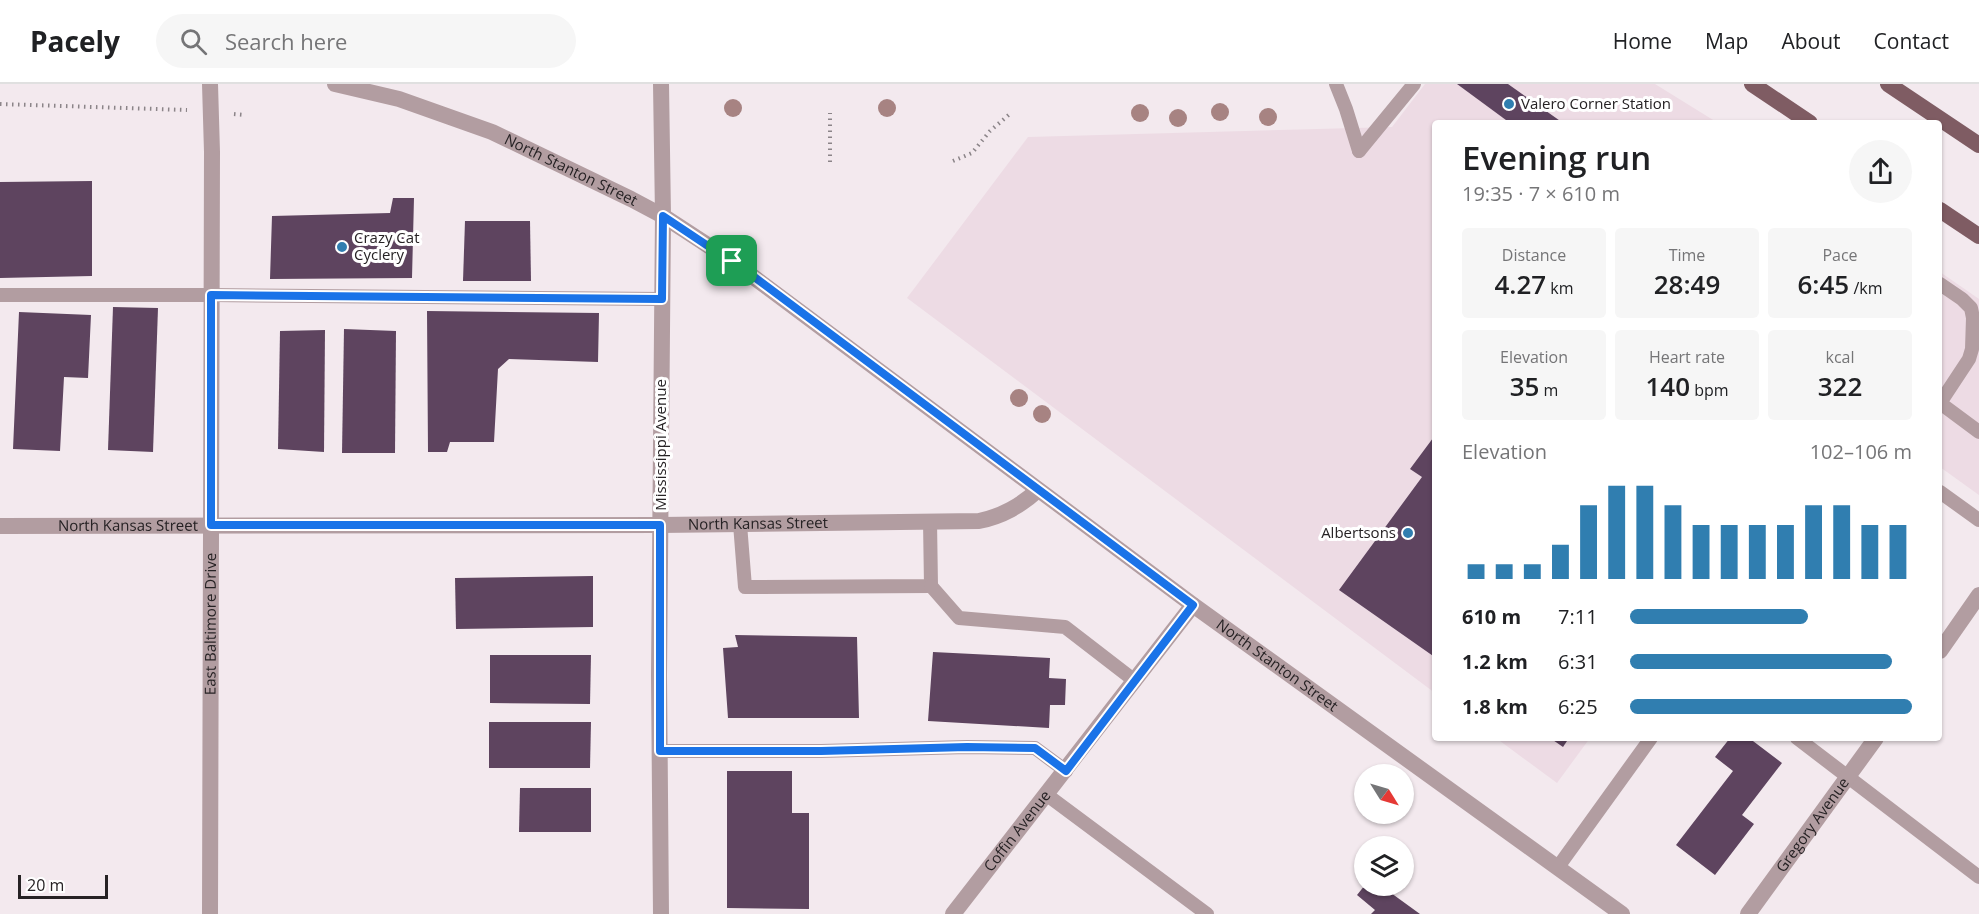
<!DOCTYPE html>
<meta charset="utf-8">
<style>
body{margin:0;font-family:"Open Sans",sans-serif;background:#f6f6f6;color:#202124;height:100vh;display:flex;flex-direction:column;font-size:22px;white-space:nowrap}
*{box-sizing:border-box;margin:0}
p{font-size:20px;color:#757577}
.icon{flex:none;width:33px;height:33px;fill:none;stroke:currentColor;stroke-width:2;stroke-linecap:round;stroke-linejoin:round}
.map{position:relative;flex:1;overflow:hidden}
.details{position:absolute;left:1432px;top:36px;width:510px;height:621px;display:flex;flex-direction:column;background:#fff;border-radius:6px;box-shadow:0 2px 4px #0004}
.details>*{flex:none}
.needle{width:39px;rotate:127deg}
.controls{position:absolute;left:1354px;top:680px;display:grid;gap:12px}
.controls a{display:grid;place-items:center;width:60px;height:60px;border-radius:50%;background:#fff;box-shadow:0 2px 4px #0004;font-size:30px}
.scale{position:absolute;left:18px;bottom:15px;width:90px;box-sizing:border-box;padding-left:6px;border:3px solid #262224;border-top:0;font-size:16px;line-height:21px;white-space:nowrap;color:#262224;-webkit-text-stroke:4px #fff;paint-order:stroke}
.pin{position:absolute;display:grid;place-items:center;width:51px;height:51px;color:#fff;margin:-26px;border-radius:12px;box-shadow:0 3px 9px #0006}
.round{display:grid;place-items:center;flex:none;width:63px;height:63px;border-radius:32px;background:#f6f6f6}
.headline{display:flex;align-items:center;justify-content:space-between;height:102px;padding:0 30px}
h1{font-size:33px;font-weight:600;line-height:45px}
.metrics{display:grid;grid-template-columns:repeat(3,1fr);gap:9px;height:102px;padding:6px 30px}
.metrics div{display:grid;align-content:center;border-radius:6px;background:#f6f6f6;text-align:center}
.metrics b{font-size:26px;font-weight:600}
.metrics small{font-size:16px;font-weight:400}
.metrics p{font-size:16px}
.chart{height:168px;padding:12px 30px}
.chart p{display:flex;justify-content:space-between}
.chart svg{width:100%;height:108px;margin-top:6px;stroke:#307eb0;stroke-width:6}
ul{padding:0 30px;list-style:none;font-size:20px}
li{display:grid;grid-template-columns:96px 72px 1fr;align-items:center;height:45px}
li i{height:15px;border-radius:8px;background:#307eb0}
header{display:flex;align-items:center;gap:36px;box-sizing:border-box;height:84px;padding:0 30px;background:#fff;border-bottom:2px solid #e0e0e0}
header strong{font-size:28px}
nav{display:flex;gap:33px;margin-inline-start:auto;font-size:21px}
.search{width:420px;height:54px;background:#f6f6f6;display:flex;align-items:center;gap:15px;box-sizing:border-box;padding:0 21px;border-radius:33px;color:#757577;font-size:22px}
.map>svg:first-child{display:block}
</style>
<header>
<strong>Pacely</strong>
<div class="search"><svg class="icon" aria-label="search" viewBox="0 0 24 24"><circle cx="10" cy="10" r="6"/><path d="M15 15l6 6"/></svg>Search here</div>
<nav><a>Home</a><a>Map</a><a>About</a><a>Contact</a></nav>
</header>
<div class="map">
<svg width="1979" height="830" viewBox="0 0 1979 830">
<rect width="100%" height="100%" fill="#f3e9ee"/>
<g fill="#eddbe4">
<polygon points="1425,0 1655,0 1718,39 1436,39 1435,609 907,214 1028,53 1392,43"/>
<polygon points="1940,188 1979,215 1979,411 1940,383"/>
<polygon points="1496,654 1590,654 1557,699"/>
</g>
<g fill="#5e445f">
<polygon points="1457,0 1508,0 1563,39 1510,39"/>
<polygon points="92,97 92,192 0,194 0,98"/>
<polygon points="393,114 414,114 412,194 270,195 272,132 390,129"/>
<polygon points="465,137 530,137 531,197 463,197"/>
<polygon points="113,223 158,224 153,368 108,366"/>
<polygon points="427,227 599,229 598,278 509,275 498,285 494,358 450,358 447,368 428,368"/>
<polygon points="19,228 91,231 88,294 64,293 60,367 13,365"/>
<polygon points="344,245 396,247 395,369 342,369"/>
<polygon points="325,246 324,368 278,365 280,247"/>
<polygon points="1436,350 1436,574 1339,506 1422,393 1410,385"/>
<polygon points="593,492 593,543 456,545 455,494"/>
<polygon points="735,551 857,553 859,634 728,634 723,564 738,563"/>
<polygon points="933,568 1050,574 1049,594 1066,595 1065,621 1050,621 1049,644 928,637"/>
<polygon points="490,571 591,571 590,620 490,619"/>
<polygon points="489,638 591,638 590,684 489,684"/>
<polygon points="1550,654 1569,654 1563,663"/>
<polygon points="1730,654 1749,654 1782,679 1742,731 1754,740 1715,791 1676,761 1733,687 1715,673"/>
<polygon points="727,687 792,687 792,729 809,729 809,825 727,824"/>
<polygon points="520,704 591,704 591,748 519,748"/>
<polygon points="1365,801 1380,801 1420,830 1371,830 1375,826 1357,811"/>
</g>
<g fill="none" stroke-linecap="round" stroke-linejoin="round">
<g stroke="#8b8488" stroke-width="4" stroke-dasharray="1.5 4.5" stroke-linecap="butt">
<polyline points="0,20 187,26"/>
<polyline points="234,30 245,31"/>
<polyline points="953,77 972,69 990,47 1011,29"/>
<polyline points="830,78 830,29"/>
</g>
<g stroke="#b29da1" stroke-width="14">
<polyline points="1336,0 1346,25 1359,67"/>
<polyline points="1359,67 1414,0"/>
<polyline points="1940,200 1962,215 1971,224 1973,234 1972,265 1969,275 1940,319"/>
<polyline points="0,211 211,211 662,215"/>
<polyline points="1940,319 1979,348"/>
<polyline points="1940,408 1979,436"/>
<polyline points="740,440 745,503 931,502 930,437"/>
<polyline points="931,502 959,534 1065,543 1135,597"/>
<polyline points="1797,654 1979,793"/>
<polyline points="660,667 821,667 967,663 1035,664 1066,687"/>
<polyline points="1047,711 1207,830"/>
<polyline points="1558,783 1651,654"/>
</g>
<g stroke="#b29da1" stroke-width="16">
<polyline points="661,0 663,132 659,592 661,830"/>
<path id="s1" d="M0 442 660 441 979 437C1003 432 1020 422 1038 406"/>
<polyline points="1940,567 1979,511"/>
<path id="s2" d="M210 830 212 68 210 0"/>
<path id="s3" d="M953 830 1193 521"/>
<path id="s4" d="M1748 830 1876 654"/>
</g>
<path stroke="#b29da1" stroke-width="16" id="s5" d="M335 0 399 15 492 48 631 115 663 132 732 177 1193 521 1622 830"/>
<g stroke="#7f5c63" stroke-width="16">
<polyline points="1752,0 1810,39"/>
<polyline points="1888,0 1979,61"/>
<polyline points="1940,126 1979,152"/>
</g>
</g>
<g fill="#a78382">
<circle cx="733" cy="24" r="9"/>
<circle cx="887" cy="24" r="9"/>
<circle cx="1220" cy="28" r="9"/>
<circle cx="1140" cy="29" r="9"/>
<circle cx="1268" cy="33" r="9"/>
<circle cx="1178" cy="34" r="9"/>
<circle cx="1019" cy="314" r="9"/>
<circle cx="1042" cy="330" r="9"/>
</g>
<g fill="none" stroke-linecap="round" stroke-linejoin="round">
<g stroke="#fff" stroke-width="12">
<polygon id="route" points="663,132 753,192 1193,521 1066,687 1035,664 967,663 821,667 660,667 660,441 211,441 211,211 662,215"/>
</g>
<use href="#route" stroke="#1a73e8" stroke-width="8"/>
</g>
<g fill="#307eb0" stroke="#fff" stroke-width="2">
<circle cx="1509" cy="20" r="6"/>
<circle cx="342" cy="163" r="6"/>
<circle cx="1408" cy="449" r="6"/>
</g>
<g text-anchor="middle" stroke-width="6" stroke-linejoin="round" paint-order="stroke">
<g font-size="15" fill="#262224" stroke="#fff" text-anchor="start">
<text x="1521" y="25">Valero Corner Station</text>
<text x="354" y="159">Crazy Cat<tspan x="354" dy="17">Cyclery</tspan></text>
<text x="1396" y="454" text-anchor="end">Albertsons</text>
</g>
<g font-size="15" fill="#262224" stroke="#fff">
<text dy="5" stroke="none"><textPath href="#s5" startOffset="252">North Stanton Street</textPath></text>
<text transform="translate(661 361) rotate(-90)" y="5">Mississippi Avenue</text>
<text dy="5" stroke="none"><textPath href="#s1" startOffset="758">North Kansas Street</textPath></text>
<text dy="5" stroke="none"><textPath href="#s1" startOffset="128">North Kansas Street</textPath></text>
<text dy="5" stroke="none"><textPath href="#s2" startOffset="290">East Baltimore Drive</textPath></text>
<text dy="5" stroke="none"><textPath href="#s5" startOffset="1116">North Stanton Street</textPath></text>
<text dy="5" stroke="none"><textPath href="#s4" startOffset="110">Gregory Avenue</textPath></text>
<text dy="5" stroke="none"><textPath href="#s3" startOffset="105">Coffin Avenue</textPath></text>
</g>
</g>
</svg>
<div class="controls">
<a><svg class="needle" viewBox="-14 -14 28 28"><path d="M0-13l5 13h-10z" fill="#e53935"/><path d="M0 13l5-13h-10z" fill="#757577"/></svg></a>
<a><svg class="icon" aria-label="layers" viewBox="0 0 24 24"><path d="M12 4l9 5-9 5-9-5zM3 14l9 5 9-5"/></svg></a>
</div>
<div class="scale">20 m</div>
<div class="pin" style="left:732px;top:177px;background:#1e9e55"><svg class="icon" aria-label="arrive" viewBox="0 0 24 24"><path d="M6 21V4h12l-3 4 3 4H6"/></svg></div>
<section class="details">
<div class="headline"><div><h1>Evening run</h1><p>19:35 · 7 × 610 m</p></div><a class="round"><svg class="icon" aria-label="share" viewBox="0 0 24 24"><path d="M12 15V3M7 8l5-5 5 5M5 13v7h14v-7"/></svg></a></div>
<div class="metrics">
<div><p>Distance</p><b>4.27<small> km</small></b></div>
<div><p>Time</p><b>28:49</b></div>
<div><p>Pace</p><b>6:45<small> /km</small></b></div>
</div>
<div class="metrics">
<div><p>Elevation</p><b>35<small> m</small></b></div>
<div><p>Heart rate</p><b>140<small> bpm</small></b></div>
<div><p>kcal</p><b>322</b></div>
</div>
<div class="chart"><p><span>Elevation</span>102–106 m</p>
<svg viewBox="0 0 160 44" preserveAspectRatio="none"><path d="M5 44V38M15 44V38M25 44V38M35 44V30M45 44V14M55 44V6M65 44V6M75 44V14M85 44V22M95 44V22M105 44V22M115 44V22M125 44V14M135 44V14M145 44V22M155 44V22"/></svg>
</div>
<ul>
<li><b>610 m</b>7:11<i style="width:63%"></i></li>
<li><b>1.2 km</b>6:31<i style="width:93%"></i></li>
<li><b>1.8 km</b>6:25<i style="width:100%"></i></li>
</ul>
</section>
</div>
